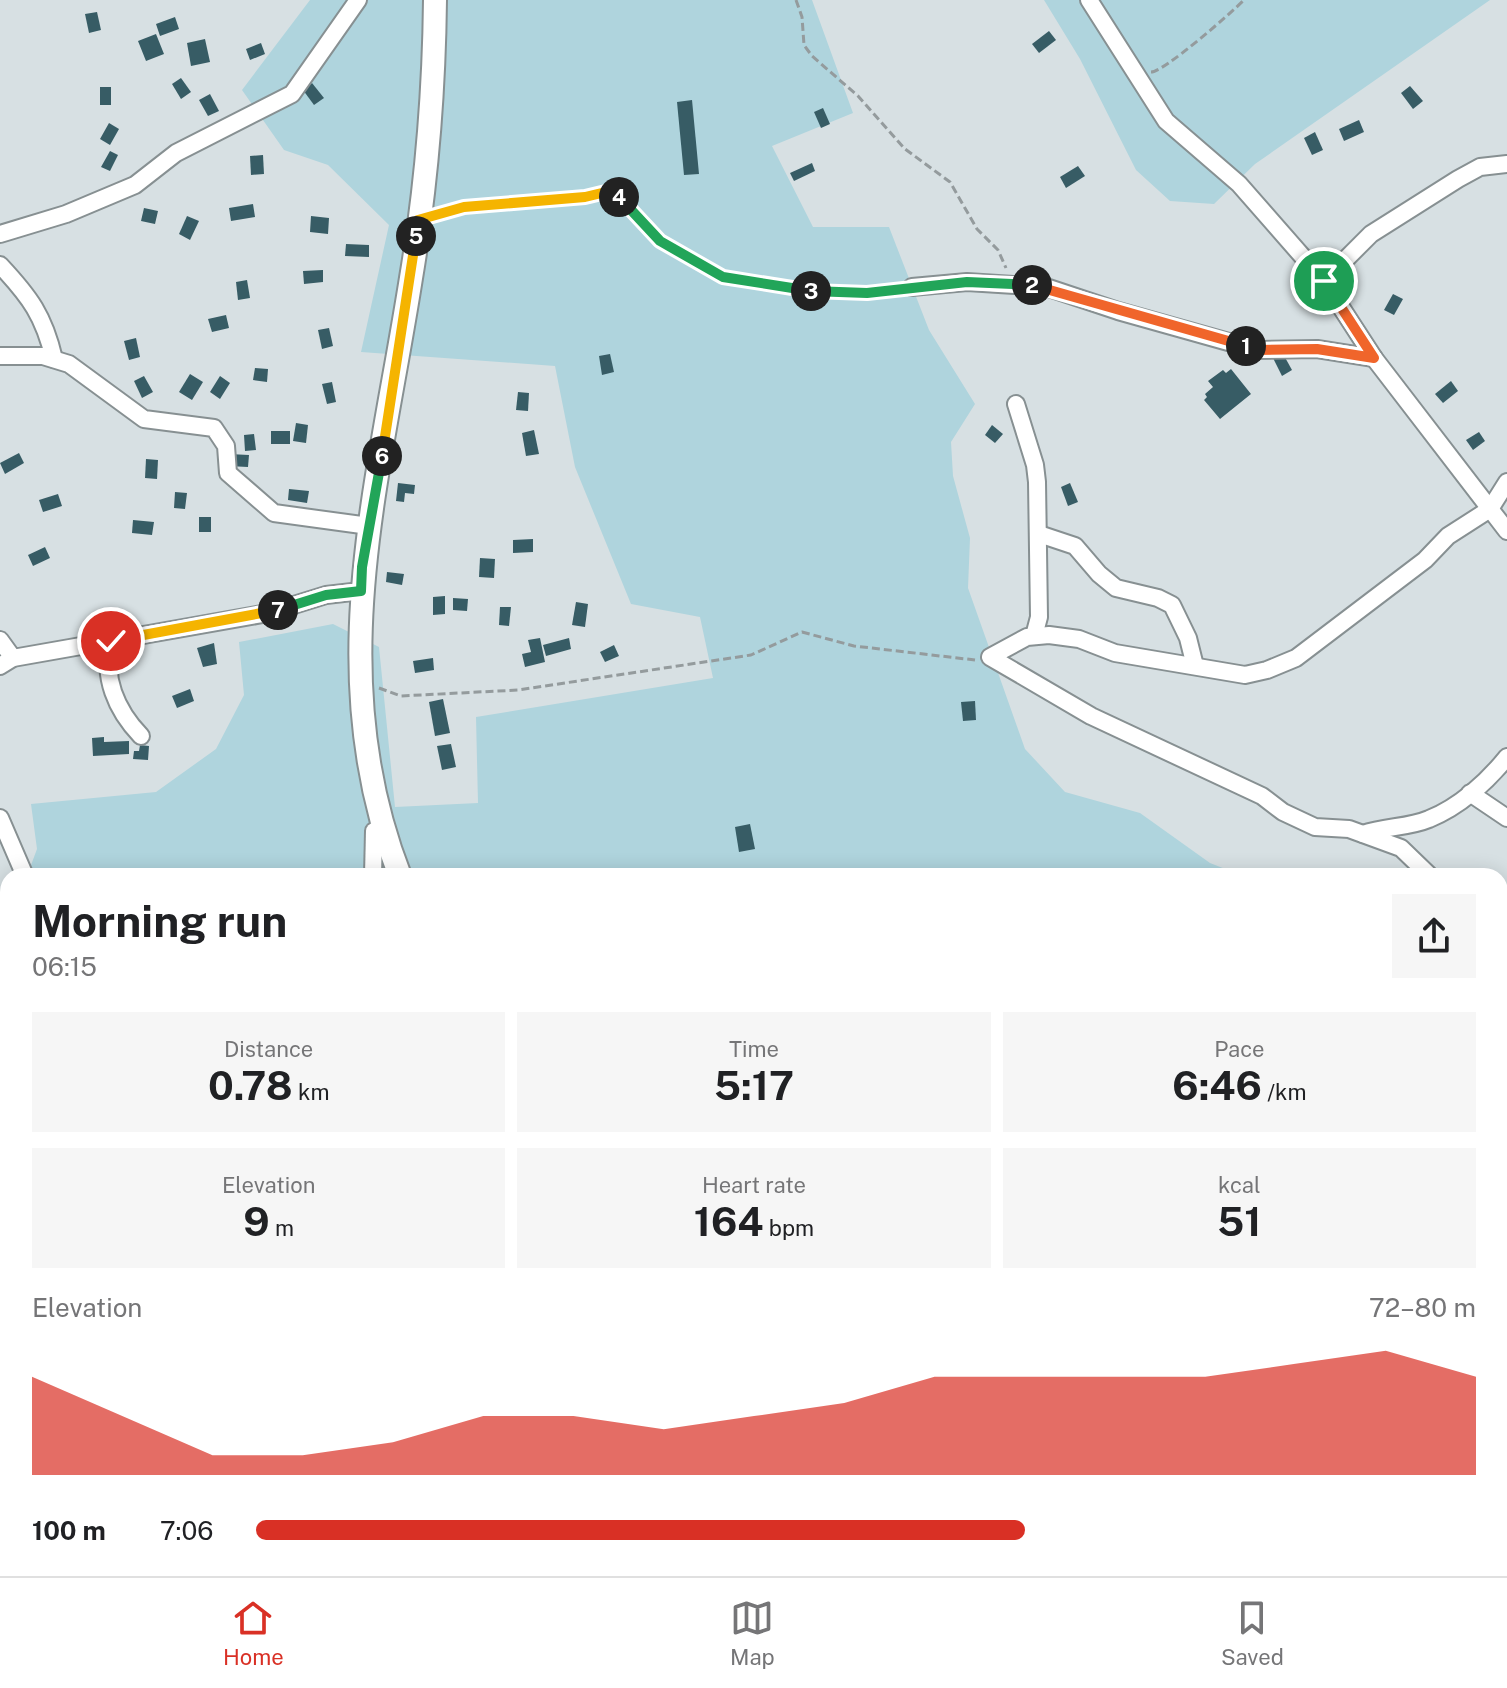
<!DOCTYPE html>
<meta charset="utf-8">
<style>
body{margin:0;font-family:"Public Sans",sans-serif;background:#f6f6f6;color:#202124;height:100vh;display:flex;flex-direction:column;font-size:30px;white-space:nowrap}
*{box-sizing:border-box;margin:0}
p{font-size:26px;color:#757577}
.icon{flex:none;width:44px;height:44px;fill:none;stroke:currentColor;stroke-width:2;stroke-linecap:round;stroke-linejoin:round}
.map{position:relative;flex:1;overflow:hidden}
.panel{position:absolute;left:0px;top:868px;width:1508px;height:708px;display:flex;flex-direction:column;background:#fff;border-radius:24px 24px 0 0;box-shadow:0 4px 20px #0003}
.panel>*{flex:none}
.pin{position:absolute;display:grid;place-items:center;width:68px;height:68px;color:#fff;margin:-34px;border:4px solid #fff;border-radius:50%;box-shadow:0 2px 8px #0007}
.km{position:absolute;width:40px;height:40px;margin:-20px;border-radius:50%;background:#222;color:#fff;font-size:22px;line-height:40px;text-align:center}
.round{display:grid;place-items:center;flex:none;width:84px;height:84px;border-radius:0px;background:#f6f6f6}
.headline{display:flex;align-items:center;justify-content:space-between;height:136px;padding:0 32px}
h1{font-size:44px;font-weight:700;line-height:60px}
.figures{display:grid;grid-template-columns:repeat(3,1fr);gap:12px;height:136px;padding:8px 32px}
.figures div{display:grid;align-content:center;border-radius:0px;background:#f6f6f6;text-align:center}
.figures b{font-size:40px;font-weight:700}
.figures small{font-size:22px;font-weight:400}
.figures p{font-size:22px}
.chart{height:224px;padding:16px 32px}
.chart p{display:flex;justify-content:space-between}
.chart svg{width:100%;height:144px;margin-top:8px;fill:#d93025;opacity:.7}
ul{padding:0 32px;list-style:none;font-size:26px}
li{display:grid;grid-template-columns:128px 96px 1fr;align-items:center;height:60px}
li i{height:20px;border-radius:10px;background:#d93025}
.dock{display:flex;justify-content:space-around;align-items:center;height:112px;border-top:2px solid #e0e0e0;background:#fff;font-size:22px;color:#757577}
.dock a{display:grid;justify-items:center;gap:4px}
.dock .on{color:#d93025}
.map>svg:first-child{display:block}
</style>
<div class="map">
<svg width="1507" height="1576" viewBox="0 0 1507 1576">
<rect width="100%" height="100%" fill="#d7e0e3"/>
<g fill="#afd4dd">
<polygon points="310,0 812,0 853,113 772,146 813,227 889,227 929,330 975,404 951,442 953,476 970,538 968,588 1025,749 1065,792 1140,813 1210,863 1243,876 27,876 37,849 31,804 156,792 216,749 244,695 239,642 333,624 379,647 395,807 478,803 476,717 713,678 700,617 631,604 575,467 555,366 361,352 389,225 328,165 284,150 242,90"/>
<polygon points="1044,0 1490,0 1255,164 1214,204 1170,201 1136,170 1080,59"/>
<polygon points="8,902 8,1060 0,1053 0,908"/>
<polygon points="1500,1089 1507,1099 1507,1322 1502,1325 1500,1341"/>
<polygon points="178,1568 1240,1568 1237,1576 179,1576"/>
</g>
<polygon fill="#69909a" points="0,1261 8,1321 8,1568 27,1568 28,1576 0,1576"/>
<g fill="#375c65">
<polygon points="97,12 101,30 89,33 85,14"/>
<polygon points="175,17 179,29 160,36 156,24"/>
<polygon points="1049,31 1056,40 1039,53 1032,44"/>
<polygon points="156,34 164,54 146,61 138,41"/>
<polygon points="205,39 210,62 191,66 187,43"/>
<polygon points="261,43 265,54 250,60 246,49"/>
<polygon points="181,78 191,92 181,99 172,84"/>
<polygon points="312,83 324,98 314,105 303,90"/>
<polygon points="1410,86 1423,101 1413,109 1401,93"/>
<rect x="100" y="87" width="11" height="18"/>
<polygon points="210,94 219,111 208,116 199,100"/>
<polygon points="692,100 699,174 684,175 677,102"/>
<polygon points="823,108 830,124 821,128 814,112"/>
<polygon points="1359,120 1364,132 1344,141 1339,129"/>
<polygon points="109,123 119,129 110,145 100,139"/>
<polygon points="1315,132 1323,150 1312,155 1304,138"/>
<polygon points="110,151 118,155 110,171 101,167"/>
<polygon points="263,155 264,174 251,175 250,156"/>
<polygon points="812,163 815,171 794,181 790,173"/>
<polygon points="1078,166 1085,176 1066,188 1060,177"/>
<polygon points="253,204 255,217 231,221 229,208"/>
<polygon points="144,208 158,211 155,224 141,221"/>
<polygon points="187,216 199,221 190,240 179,234"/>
<polygon points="311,216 329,218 328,234 310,232"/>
<polygon points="346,244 369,245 369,257 345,256"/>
<polygon points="323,270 323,282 304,284 303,271"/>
<polygon points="247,280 250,298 238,300 236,282"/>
<polygon points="1393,294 1403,299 1394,315 1384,310"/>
<polygon points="226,315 229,328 212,332 208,319"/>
<polygon points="329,328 333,346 322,349 318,330"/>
<polygon points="136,338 140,357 129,360 124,341"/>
<polygon points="1282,352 1292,370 1282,376 1273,358"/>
<polygon points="610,354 614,372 602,375 599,356"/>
<polygon points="255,368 268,369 267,382 253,380"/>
<polygon points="1231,369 1251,394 1220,419 1204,400 1207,397 1205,394 1213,387 1208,381 1223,370 1226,373"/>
<polygon points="190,374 203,382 192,400 179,392"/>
<polygon points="144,376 153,392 142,398 134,381"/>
<polygon points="220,376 230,383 220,399 210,392"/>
<polygon points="1451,381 1458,391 1443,403 1435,394"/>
<polygon points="332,382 336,402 327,404 322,384"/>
<polygon points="518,392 529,393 528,411 516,410"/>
<polygon points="296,423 308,425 306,443 293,441"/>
<polygon points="992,425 1003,434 995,443 985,435"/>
<polygon points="534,430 539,454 526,456 522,433"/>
<rect x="271" y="431" width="19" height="13"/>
<polygon points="1479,432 1485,441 1473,450 1466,440"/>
<polygon points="254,434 256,450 245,451 244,435"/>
<polygon points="19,453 24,463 5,474 0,463"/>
<polygon points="229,454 249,455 248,467 228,466"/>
<polygon points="146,459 158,460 157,479 145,478"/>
<polygon points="398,483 415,485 414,494 405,493 404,502 396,501"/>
<polygon points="1070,483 1078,502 1068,506 1061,487"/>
<polygon points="289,489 309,491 307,503 288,500"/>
<polygon points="175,492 187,493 185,509 174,508"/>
<polygon points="58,494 62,506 43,512 39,500"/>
<rect x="199" y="517" width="12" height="15"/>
<polygon points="133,520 154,522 152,535 132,533"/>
<polygon points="533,539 533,552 513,553 513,540"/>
<polygon points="45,547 50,558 33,566 28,555"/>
<polygon points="480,558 495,559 494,578 479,577"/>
<polygon points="387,572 404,574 402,585 386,582"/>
<polygon points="445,596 445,614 433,615 433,597"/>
<polygon points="453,598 468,599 467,611 453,610"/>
<polygon points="576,602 588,604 585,627 572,625"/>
<polygon points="500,607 511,607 509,626 499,625"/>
<polygon points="540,638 545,662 525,667 522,654 531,652 528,640"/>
<polygon points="569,638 571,649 546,656 543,645"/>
<polygon points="214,643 217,664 203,667 197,648"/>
<polygon points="614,645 619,656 605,662 600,652"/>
<polygon points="433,658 434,670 415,673 413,661"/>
<polygon points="190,689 194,701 177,708 172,696"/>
<polygon points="443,699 450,733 435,736 429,702"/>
<polygon points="975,701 976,720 963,721 961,702"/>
<polygon points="104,737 104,742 129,741 129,754 93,756 92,738"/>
<polygon points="451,744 456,767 442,770 437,746"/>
<polygon points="140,745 149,746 148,760 133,759 134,751 139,751"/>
<polygon points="750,824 755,849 739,852 735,827"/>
</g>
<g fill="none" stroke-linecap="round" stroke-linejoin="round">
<g stroke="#879092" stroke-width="20">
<g id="minor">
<polyline points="1089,0 1166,121 1239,184 1324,281 1374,358 1507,531"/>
<polyline points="0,234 66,214 135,185 176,153 292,94 358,0"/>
<path d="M0 265C30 297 44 316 54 359"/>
<polyline points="1324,281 1371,234 1458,179 1480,167 1507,164"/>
<polyline points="912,287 967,282 1046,287 1118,311 1257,350 1317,349 1374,358"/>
<polyline points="0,356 43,356 69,364 144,419 214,428 226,446 228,473 274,513 369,526"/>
<polyline points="1016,404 1035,465 1037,482 1039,617 1034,636"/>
<polyline points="1039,534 1075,546 1099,574 1116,588 1158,598 1172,605 1188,638 1195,666"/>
<polyline points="0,640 13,658"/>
<path d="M111 641C102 677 116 710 141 736"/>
<polyline points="0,666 13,658 268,613 326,595 361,591"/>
<polyline points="1470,793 1507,818"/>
<polyline points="0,818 25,876"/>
<path d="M1363 834C1385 826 1408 828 1429 819 1459 807 1487 782 1507 757"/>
<polyline points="373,876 374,831"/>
<polyline points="1430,876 1401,848 1349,829 1315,827 1283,812 1262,796 1091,716 990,657 1027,637 1049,635 1079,639 1115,653 1245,675 1267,670 1296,658 1425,560 1448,536 1490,509 1507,482"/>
<polyline points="1500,969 1507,978"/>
<polyline points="335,1568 337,1576"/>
</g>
</g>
<g stroke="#879092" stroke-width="26">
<g id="major">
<path d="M400 876C321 675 379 482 411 278 426 188 434 92 435 0"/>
<polyline points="725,1568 729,1576"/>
</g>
</g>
<g stroke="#949b9d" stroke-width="3" stroke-dasharray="8 4" stroke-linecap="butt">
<polyline points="796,0 802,17 804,45 812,56 858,96 905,149 950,182 977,229 998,250 1006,268"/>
<path d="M1151 72C1164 72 1231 13 1244 0"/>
<path d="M437 214C493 198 553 204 610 191L621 198 660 241 723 277 833 294 898 288"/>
<polyline points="379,688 401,696 518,690 751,655 802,632 854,646 975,660"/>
<polyline points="0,1064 8,1064"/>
<polyline points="628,1576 639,1568"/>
</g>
<use href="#minor" stroke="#fff" stroke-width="16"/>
<use href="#major" stroke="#fff" stroke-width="22"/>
</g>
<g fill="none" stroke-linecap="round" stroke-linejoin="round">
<g stroke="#fff" stroke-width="16">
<polyline id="split-1" points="1246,346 1257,350 1317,349 1374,358 1324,281"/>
</g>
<g stroke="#fff" stroke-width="16">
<polyline id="split-2" points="1032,285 1246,346"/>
</g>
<g stroke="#fff" stroke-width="16">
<polyline id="split-3" points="811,291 867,293 967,282 1032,285"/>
</g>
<g stroke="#fff" stroke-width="16">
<polyline id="split-4" points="619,197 660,241 723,277 811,291"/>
</g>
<g stroke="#fff" stroke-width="16">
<polyline id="split-5" points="416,236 418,220 464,207 585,197 610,191 619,197"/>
</g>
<g stroke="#fff" stroke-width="16">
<polyline id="split-6" points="382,456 416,236"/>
</g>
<g stroke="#fff" stroke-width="16">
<polyline id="split-7" points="278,610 326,595 361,591 362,567 382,456"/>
</g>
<g stroke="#fff" stroke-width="16">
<polyline id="split-8" points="111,641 278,610"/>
</g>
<use href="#split-1" stroke="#f0652b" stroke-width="10"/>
<use href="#split-2" stroke="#f0652b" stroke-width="10"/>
<use href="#split-3" stroke="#22a559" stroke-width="10"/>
<use href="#split-4" stroke="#22a559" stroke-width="10"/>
<use href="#split-5" stroke="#f5b400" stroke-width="10"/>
<use href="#split-6" stroke="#f5b400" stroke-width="10"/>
<use href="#split-7" stroke="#22a559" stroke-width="10"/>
<use href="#split-8" stroke="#f5b400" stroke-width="10"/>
</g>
</svg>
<div class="pin" style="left:1324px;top:281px;background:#1e9e55"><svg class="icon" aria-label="arrive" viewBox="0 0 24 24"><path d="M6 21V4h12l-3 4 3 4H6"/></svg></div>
<div class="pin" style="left:111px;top:641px;background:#d93025"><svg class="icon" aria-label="check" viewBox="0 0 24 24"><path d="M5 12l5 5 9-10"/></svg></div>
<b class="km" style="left:1246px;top:346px">1</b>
<b class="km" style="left:1032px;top:285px">2</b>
<b class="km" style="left:811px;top:291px">3</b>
<b class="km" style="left:619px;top:197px">4</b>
<b class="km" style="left:416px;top:236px">5</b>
<b class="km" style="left:382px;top:456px">6</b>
<b class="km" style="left:278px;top:610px">7</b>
<section class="panel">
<div class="headline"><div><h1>Morning run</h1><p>06:15</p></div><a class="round"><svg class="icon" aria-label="share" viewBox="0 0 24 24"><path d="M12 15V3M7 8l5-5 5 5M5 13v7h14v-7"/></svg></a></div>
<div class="figures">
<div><p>Distance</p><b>0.78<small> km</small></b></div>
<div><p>Time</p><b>5:17</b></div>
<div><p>Pace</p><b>6:46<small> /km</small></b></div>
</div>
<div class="figures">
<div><p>Elevation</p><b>9<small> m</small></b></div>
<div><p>Heart rate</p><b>164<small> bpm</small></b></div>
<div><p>kcal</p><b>51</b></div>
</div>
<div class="chart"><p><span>Elevation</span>72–80 m</p>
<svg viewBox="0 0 160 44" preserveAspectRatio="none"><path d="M0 44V14L10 26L20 38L30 38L40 34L50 26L60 26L70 30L80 26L90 22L100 14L110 14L120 14L130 14L140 10L150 6L160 14V44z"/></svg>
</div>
<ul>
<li><b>100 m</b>7:06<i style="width:63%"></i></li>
</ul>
</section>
</div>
<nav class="dock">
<a class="on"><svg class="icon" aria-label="home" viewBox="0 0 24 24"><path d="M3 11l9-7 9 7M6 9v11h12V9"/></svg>Home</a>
<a><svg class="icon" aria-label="map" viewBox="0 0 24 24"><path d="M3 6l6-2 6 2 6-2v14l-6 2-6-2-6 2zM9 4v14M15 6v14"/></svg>Map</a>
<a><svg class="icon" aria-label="saved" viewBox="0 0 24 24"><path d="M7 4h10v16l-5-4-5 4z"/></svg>Saved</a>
</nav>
